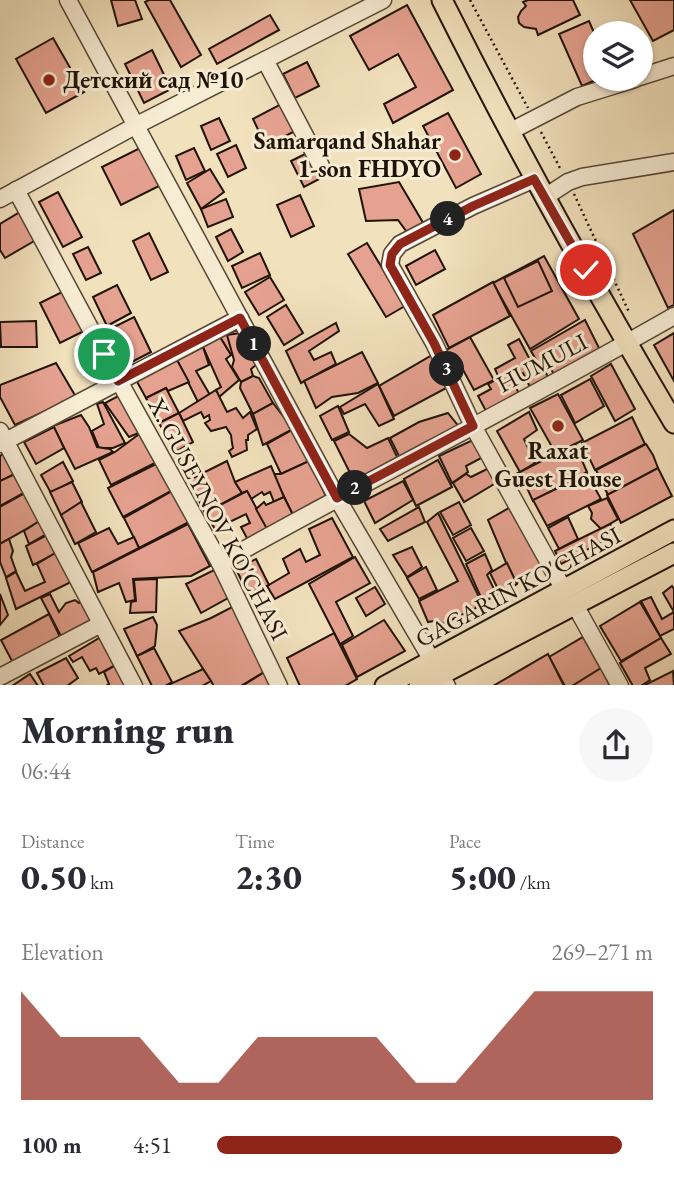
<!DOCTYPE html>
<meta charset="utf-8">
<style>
body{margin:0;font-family:"EB Garamond",serif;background:#f7f7f7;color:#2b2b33;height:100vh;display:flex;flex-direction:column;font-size:26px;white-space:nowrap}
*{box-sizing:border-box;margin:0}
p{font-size:23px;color:#7c7c81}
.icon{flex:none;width:38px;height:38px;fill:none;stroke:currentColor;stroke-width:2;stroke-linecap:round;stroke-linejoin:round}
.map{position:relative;height:685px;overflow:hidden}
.side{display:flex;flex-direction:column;background:#fff;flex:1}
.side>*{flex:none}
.tools{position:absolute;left:583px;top:21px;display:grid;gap:14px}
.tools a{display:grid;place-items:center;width:70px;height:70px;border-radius:50%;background:#fff;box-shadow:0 2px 5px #0004;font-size:35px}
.pin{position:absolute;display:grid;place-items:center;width:60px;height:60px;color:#fff;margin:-30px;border:4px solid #fff;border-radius:50%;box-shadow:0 2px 7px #0007}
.km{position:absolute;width:35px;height:35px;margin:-18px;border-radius:50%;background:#222;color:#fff;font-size:19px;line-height:35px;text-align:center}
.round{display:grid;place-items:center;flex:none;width:74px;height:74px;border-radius:37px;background:#f7f7f7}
.head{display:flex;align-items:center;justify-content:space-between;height:119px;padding:0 21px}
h1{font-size:38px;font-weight:800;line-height:52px}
.stats{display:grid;grid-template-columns:repeat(3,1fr);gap:10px;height:119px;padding:7px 21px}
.stats div{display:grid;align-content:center}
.stats b{font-size:35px;font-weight:800}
.stats small{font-size:19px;font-weight:400}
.stats p{font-size:19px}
.chart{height:196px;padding:14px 21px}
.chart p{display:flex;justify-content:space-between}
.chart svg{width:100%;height:126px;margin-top:7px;fill:#8f2418;opacity:.7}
ul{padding:0 21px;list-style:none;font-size:23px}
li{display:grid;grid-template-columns:112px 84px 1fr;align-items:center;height:52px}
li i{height:18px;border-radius:9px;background:#8f2418}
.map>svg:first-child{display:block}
</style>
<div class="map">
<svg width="674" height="686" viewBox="0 0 674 686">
<rect width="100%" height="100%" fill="#f2e1bd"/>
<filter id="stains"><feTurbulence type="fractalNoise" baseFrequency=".00286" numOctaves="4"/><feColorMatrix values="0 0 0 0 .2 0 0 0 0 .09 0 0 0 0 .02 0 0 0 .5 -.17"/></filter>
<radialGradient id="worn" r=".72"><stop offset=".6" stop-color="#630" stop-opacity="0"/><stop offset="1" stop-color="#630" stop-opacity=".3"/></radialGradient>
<g fill="#e6a291" stroke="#201307" stroke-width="2">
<polygon points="111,0 135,0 142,19 118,26"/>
<polygon points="149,0 170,0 201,55 181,67 145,2"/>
<polygon points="528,0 573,0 580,15 538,35 536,29 524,27 519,23 518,17 521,11 526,6 523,2"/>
<polygon points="630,0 674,0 674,30 653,41"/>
<polygon points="407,5 453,90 393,123 384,104 416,87 398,54 369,70 350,36"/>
<polygon points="270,15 279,30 217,64 209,49"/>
<polygon points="589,21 595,35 595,79 598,79 582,86 559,34"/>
<polygon points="53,38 84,92 46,113 16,59"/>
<polygon points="152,50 171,89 144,103 125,64"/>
<polygon points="307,62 319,86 295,98 283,74"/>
<polygon points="285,102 299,129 266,146 253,119"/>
<polygon points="448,113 481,174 456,188 423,126"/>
<polygon points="219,118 230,141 211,150 201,126"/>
<polygon points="236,145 246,168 228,177 217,154"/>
<polygon points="140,148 159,186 121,205 102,167"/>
<polygon points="194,148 205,171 186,180 176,156"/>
<polygon points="311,151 325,176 304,187 291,161"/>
<polygon points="210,169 224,192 201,209 187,183"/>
<polygon points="399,182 425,226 409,235 398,220 366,221 359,189"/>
<polygon points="58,192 82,237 63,247 39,202"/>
<polygon points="300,195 314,226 291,237 277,205"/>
<polygon points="226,199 233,217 208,227 201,209"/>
<polygon points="674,210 674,305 668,308 633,234"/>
<polygon points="20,212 36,240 5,258 0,250 0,224"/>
<polygon points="231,229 243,252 228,261 216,237"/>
<polygon points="149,233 168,272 151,280 133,241"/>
<polygon points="367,243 405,306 386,317 348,254"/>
<polygon points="88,247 101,273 86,280 73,254"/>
<polygon points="435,250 445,269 416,285 406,266"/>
<polygon points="260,253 270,275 242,288 232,266"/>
<polygon points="544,256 579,319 530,349 493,283"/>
<polygon points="538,261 552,291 518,307 504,278"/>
<polygon points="270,277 284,300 259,315 245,292"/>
<polygon points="493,282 510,316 449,348 433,315"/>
<polygon points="117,285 131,313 107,326 93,297"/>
<polygon points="64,291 84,331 60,343 40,303"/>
<polygon points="286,305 303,333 284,345 267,317"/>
<polygon points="134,317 151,352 128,364 110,329"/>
<polygon points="585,320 602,354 556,378 547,362 539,365 531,351"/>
<polygon points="36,321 37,347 1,347 0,322"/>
<polygon points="336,323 339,331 309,351 314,360 331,352 336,364 301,383 286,351"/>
<polygon points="237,330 245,348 231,355 220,337"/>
<polygon points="240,333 256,365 251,369 253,376 241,382 232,367 234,360 227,335"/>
<polygon points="674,333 674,381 654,345"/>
<polygon points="220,337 231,355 226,359 239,380 219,397 216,390 221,387 203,347"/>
<polygon points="470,337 494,380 474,390 455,355 449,357 446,350"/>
<polygon points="519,339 536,371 543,367 549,379 531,389 523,373 511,379 520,395 487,413 478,396 491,389 488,384 499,378 495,369 515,358 508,345"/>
<polygon points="203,347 209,365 196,371 210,395 198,402 177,360"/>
<polygon points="362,352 378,383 358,393 332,397 316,408 304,381"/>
<polygon points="434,354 450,386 394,416 379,386"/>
<polygon points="177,360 189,382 168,391 166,388 146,398 136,380"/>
<polygon points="56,363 76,397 15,425 0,397 0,385"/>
<polygon points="611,364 635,409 615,421 591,376"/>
<polygon points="253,376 259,378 273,403 253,414 240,388 241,382"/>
<polygon points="590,379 604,406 575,423 561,395"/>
<polygon points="378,384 394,419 379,426 365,404 344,414 340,407"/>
<polygon points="166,388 179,413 159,423 146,398"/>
<polygon points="216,390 227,412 236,408 243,418 250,412 257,429 248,435 248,440 246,440 247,450 232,457 229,451 233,448 232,443 231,435 226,427 211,431 205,423 210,420 209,415 204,418 201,412 183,421 179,413"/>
<polygon points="558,394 583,440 556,454 530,408"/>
<polygon points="120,395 141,432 129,437 105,403"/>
<polygon points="103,402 125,443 113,448 99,448 92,431 104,424 97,404"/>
<polygon points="273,403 293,429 263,445 253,414"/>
<polygon points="338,406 349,432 332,440 320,416"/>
<polygon points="529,412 537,430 524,439 535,463 520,472 497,431"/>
<polygon points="179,413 193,442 175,452 159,423"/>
<polygon points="448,413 460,428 401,460 390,438 419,422"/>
<polygon points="81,415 89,427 97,447 110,449 113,452 75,469 53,426"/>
<polygon points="632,417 645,444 595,470 582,443"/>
<polygon points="54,427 64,448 36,464 24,442"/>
<polygon points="292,430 309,461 281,474 267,444"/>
<polygon points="142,432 157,462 111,485 99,460 115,452"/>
<polygon points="349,434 367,448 388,438 399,461 355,483 334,441"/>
<polygon points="477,438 485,456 466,466 468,472 452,483 439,456"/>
<polygon points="575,444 587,472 533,501 523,479 519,481 516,474"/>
<polygon points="646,444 653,455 658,468 608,495 596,470"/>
<polygon points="189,451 197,466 187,472 178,458"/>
<polygon points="7,452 17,473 0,481 0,456"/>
<polygon points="438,460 452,487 416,506 404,479"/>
<polygon points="227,461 235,482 242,493 205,513 189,480"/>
<polygon points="309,461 327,498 293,515 273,474 281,474"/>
<polygon points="63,462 73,481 51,493 41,475"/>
<polygon points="160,462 173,490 123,517 108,488"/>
<polygon points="271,466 284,497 274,502 270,492 264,495 262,492 251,499 247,491 242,493 235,482"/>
<polygon points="493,466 501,480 464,502 453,483 466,474 471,477"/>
<polygon points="658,468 672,496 621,523 607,495"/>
<polygon points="17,473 27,491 0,506 0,481"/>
<polygon points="587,474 601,499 547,526 533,500"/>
<polygon points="403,481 413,500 375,523 364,501"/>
<polygon points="72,482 82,502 61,515 50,492"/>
<polygon points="174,490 189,522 139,548 124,518"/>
<polygon points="247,491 269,531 248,540 241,527 250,523 246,514 215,529 205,513"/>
<polygon points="27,492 42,520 0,544 0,507"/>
<polygon points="284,497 293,515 267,529 256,509 264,502 266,505"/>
<polygon points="607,498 618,519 601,529 591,519 592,513 588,506"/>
<polygon points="81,502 96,532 75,544 61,515"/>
<polygon points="459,502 471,525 453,535 440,512"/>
<polygon points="514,505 544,566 517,583 507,565 488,520"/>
<polygon points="419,507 425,522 388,541 380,529"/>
<polygon points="438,513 479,597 476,608 443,624 439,620 428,622 419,601 458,581 427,522"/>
<polygon points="568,517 578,539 559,549 548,528"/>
<polygon points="332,518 353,557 275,599 267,586 289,573 283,559 300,549 306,562 320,555 309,529"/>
<polygon points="41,520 48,533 29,544 24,531"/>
<polygon points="188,524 210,566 191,576 133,579 135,600 126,602 119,583 98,592 93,572"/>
<polygon points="610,524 617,533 561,564 555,551"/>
<polygon points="109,528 118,544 134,537 139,548 92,572 78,543"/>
<polygon points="471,528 484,551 466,561 453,538"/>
<polygon points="47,535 57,553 33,565 26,546"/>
<polygon points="9,539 13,551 11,557 16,571 6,577 0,562 0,544"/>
<polygon points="412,547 422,567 407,577 393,555"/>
<polygon points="57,552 73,581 16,609 6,578 16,572 25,591 45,582 37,564"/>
<polygon points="485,554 492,570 487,575 497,595 483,602 466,564"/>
<polygon points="355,557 370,583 336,602 353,636 340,644 309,584"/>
<polygon points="256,559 269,585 248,594 236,569"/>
<polygon points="507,563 517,584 501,595 490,573"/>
<polygon points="426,567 437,590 419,599 407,578"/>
<polygon points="214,570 228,598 201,613 186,584"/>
<polygon points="157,579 156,612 130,613 131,602 136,601 134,580"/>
<polygon points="672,586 674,589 674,612 663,593"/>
<polygon points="375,587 385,604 366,616 356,598"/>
<polygon points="0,594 8,615 0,625"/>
<polygon points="50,594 59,612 66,603 75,600 79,603 86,600 96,622 62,638 41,598"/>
<polygon points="651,597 662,619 674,612 674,629 660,636 641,601"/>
<polygon points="640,602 661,638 621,661 600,626"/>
<polygon points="234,606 266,671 241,686 214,686 179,631 211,618"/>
<polygon points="49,614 61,639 13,663 1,640"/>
<polygon points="153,617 157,625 155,646 137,656 124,629"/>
<polygon points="384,620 405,651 357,677 342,645"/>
<polygon points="334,633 357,679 345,686 300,686 287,658"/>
<polygon points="101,637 116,665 99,674 96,668 90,671 82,657 73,662 69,656"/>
<polygon points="583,637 601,669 574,686 565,686 549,657"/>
<polygon points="661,638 671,654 645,668 650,680 641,686 633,686 620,663"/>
<polygon points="154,648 172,682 165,686 152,686 137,656"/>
<polygon points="548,654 564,686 493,686"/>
<polygon points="66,658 78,678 67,686 44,686 37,673"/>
<polygon points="116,665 127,686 106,686 109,684 104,672"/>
<polygon points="601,668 610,686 572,686"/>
<polygon points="203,669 211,681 202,686 166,686"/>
<polygon points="266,671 273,686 242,686"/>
<polygon points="673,671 674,686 643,686"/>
<polygon points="30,674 38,686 12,686"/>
</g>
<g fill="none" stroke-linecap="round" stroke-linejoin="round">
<g stroke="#544634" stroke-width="19">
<g id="minor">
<polyline points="68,0 337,498 447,686"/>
<polyline points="265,60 321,166"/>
<polyline points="640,77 674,66"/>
<polyline points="511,131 577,97 635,79"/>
<polyline points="535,179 473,206 400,244 392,254 390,265 434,343 473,426 564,590"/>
<polyline points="16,190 104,354 220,563 279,686"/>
<polyline points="545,197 568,182 582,177 674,162"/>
<polyline points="0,199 135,126 383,0"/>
<polyline points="0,431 134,686"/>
<polyline points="0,444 240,318"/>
<path d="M220 563C370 479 524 402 674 316"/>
<polyline points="575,605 620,686"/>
<polyline points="0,677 101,624"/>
</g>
</g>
<g stroke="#201307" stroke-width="23">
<g id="major">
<path d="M442 0C514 144 592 285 674 423"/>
<polyline points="385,686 674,530"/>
<polyline points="419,686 674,553"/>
</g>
</g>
<g stroke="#201307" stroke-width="2.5" stroke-dasharray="2 3.5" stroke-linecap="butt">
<polyline points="470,0 528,108"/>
<polyline points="541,132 561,170"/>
<polyline points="574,194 629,312"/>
</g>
<use href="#minor" stroke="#f7ecd4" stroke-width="16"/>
<use href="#major" stroke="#f2e1bd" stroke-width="19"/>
</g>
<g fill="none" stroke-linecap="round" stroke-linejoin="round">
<g stroke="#fff" stroke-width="14">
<polyline id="route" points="104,354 118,381 240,318 337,498 473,426 434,343 390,265 392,254 400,244 473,206 534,179 586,270"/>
</g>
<use href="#route" stroke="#8f2418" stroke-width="9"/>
</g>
<g fill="#8f2418" stroke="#f7ecd4" stroke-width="2.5">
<circle cx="49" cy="80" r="7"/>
<circle cx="455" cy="155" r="7"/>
<circle cx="558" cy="426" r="7"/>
</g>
<g text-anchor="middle" stroke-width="6" stroke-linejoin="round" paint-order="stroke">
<g font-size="24" font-weight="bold" fill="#201307" stroke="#f7ecd4" text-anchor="start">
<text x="63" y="88">Детский сад №10</text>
<text x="441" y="149" text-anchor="end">Samarqand Shahar<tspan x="441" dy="28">1-son FHDYO</tspan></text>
<text x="558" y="459" text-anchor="middle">Raxat<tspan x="558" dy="28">Guest House</tspan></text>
</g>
<g font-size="24" fill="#201307" stroke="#f7ecd4">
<text transform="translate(542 363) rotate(-28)" y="8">HUMULI</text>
<text transform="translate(218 519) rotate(62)" y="8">X. GUSEYNOV KO'CHASI</text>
<text transform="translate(518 587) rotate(-28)" y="8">GAGARIN KO'CHASI</text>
</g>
</g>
<rect width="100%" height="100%" filter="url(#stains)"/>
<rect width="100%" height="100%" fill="url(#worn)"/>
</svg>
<div class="tools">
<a><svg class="icon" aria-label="layers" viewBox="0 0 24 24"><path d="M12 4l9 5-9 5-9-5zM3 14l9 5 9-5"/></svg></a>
</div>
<div class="pin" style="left:104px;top:354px;background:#1e9e55"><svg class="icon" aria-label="arrive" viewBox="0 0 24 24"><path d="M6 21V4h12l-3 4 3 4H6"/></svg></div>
<div class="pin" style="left:586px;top:270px;background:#d93025"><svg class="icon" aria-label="check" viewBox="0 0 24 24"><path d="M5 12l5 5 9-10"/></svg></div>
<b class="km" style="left:254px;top:344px">1</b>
<b class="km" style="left:355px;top:488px">2</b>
<b class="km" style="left:447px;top:369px">3</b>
<b class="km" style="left:448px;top:219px">4</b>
</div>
<section class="side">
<div class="head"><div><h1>Morning run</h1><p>06:44</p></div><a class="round"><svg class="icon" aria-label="share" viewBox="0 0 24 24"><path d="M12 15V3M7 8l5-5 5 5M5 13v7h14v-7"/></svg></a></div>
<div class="stats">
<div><p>Distance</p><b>0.50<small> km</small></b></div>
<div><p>Time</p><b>2:30</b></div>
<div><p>Pace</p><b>5:00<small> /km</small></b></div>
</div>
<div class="chart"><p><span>Elevation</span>269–271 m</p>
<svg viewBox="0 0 160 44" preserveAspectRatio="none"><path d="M0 44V6L10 22L20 22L30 22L40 38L50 38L60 22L70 22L80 22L90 22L100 38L110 38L120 22L130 6L140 6L150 6L160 6V44z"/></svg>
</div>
<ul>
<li><b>100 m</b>4:51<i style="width:93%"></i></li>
</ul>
</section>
